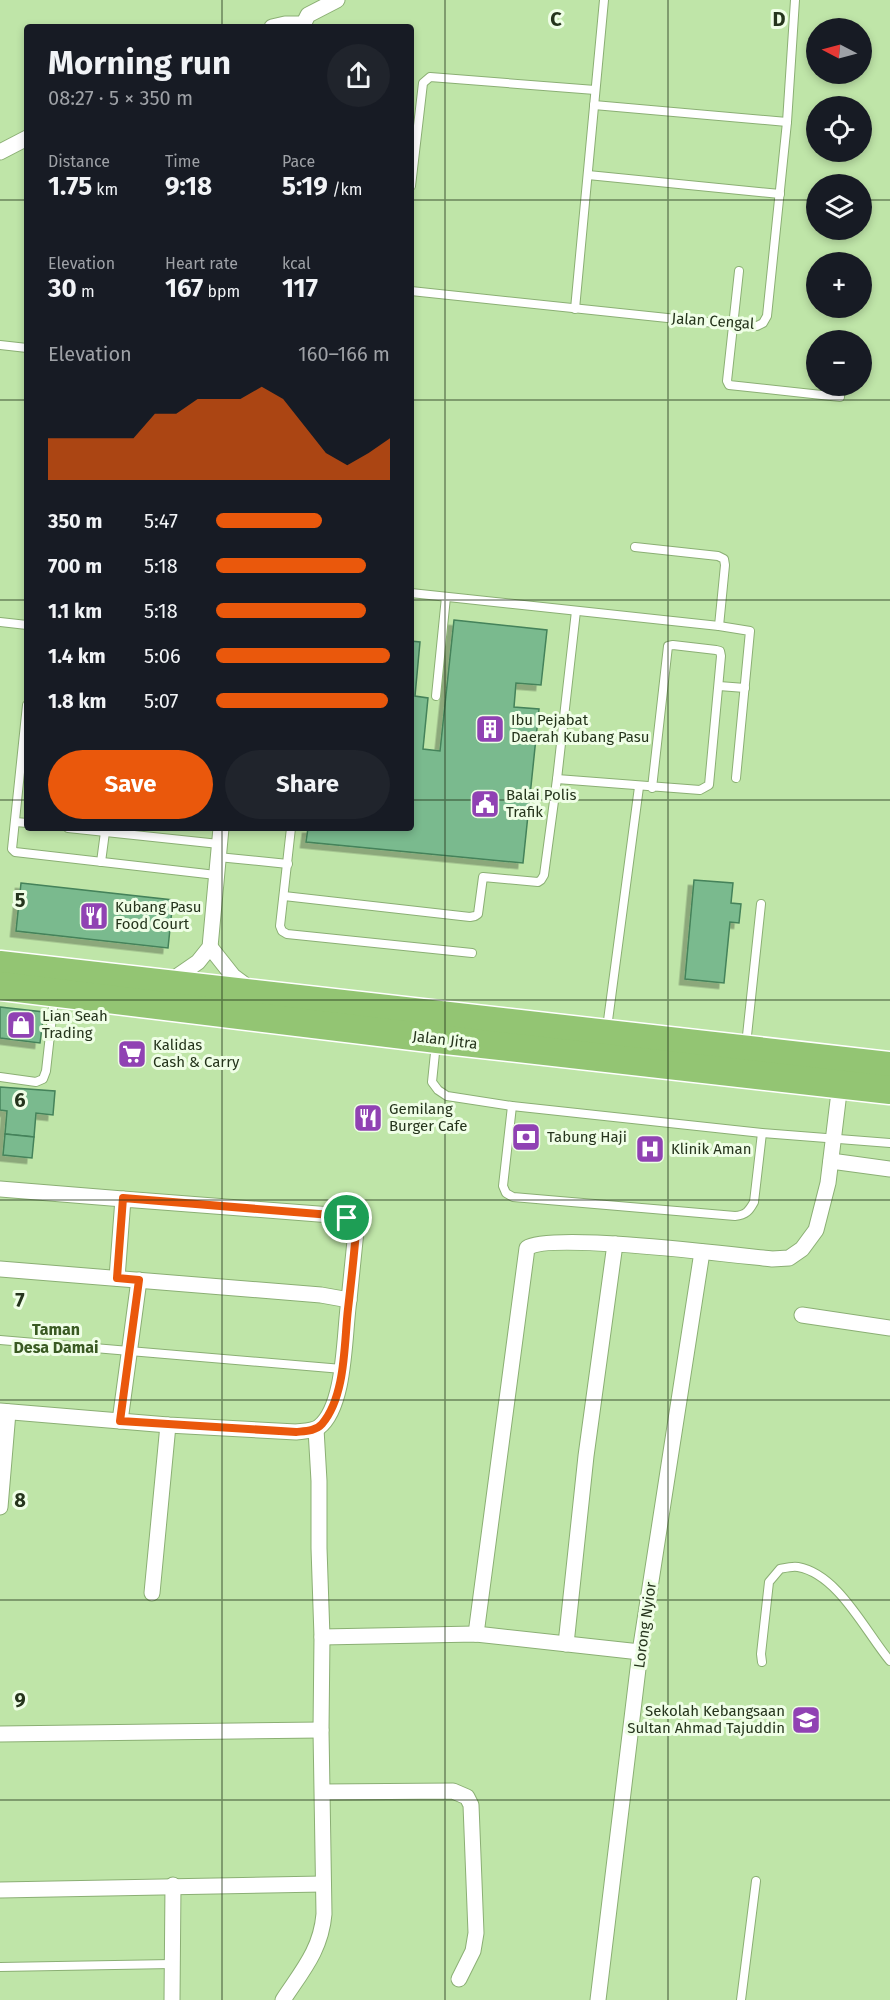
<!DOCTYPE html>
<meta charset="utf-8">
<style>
body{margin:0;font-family:"Fira Sans",sans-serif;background:#20242c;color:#f1f3f6;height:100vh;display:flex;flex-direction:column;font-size:22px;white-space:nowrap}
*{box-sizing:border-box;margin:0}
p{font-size:20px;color:#9ea1a6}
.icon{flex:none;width:33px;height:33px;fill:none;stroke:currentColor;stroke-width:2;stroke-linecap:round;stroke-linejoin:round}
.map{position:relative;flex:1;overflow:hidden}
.sheet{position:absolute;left:24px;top:24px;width:390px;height:807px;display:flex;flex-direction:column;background:#171b24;border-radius:6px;box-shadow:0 3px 9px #0003}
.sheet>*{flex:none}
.needle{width:39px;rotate:276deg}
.controls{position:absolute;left:806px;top:18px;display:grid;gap:12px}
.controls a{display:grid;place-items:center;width:66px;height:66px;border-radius:50%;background:#171b24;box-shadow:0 3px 9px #0003;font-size:30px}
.pin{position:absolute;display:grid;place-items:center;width:51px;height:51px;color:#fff;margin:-26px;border:3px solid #fff;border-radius:50%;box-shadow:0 2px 6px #0007}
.round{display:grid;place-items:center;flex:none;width:63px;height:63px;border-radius:32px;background:#20242c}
.headline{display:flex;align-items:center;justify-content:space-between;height:102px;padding:0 24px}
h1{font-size:33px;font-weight:700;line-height:45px}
.metrics{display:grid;grid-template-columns:repeat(3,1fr);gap:9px;height:102px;padding:6px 24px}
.metrics div{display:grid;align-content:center}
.metrics b{font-size:26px;font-weight:700}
.metrics small{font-size:16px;font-weight:400}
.metrics p{font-size:16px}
.chart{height:168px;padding:12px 24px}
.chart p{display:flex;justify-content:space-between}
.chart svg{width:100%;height:108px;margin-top:6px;fill:#ea580c;opacity:.7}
.primary-button{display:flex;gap:12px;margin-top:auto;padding:12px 24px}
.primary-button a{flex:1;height:69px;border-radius:36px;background:#ea580c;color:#fff;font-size:24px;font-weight:700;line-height:69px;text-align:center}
.primary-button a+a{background:#20242c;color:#f1f3f6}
ul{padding:0 24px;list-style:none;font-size:20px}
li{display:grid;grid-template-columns:96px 72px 1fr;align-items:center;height:45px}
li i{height:15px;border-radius:8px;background:#ea580c}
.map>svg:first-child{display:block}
</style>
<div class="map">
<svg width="890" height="2000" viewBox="0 0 890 2000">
<defs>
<filter id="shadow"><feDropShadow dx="-5.5" dy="5.5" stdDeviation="0" flood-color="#0004"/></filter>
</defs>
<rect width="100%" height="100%" fill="#bfe5a8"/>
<g fill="#7aba8e" stroke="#44825a" stroke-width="1.5" filter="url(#shadow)">
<polygon points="454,620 547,630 541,685 516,683 514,707 539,709 523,863 306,842 308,828 411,828 411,641 420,642 415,696 428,698 423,749 440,751"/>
<polygon points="694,880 733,883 731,903 741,904 739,923 730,922 724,983 685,979"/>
<polygon points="21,883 173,900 168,948 16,931"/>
<polygon points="0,1007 44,1012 40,1043 0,1038"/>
<polygon points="0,1087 55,1091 53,1115 36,1113 34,1137 5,1134 7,1111 0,1110"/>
<polygon points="5,1134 34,1137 32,1158 3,1155"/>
</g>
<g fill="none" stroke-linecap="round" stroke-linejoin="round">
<g stroke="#8baf74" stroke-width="10">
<g id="lane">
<polyline points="594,105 787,122"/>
<polyline points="588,175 780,194"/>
<polyline points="411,186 423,83 430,77 595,90"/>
<polyline points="739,271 727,381 729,385 840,397"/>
<polyline points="411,291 734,325 757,326 763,323 767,316 787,122 795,0"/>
<polyline points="575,309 604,0"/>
<polyline points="0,345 27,348"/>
<polyline points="635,547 718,556 724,559 725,565 719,626"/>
<polyline points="411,593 719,626 750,631 736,778"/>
<polyline points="0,622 27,625"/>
<polyline points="719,686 745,688"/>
<polyline points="436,696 446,597"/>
<polyline points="27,705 12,849 15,852 216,875"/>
<polyline points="557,779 700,790 709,785 721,656 720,651 716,650 673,645 668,646 652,788"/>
<polyline points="16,822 27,823"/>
<polyline points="68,828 219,844"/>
<polyline points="291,828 280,926 282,931 287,934 472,953"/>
<polyline points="218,857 288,864"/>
<polyline points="101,862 105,832"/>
<polyline points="284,896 470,917 475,916 478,914 483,877 538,882 541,880 544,875 557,779 576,611"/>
<polyline points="607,1028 639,787"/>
<polyline points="436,1043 432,1082 438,1090 447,1096 512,1106 762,1133 890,1143"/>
<polyline points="746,1045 761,904"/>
<polyline points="0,1077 36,1082 43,1079 46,1071 54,999"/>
<path d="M512 1106 503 1186 506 1193 513 1197 735 1216C746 1215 749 1211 754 1202L762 1133"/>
<polyline points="0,1340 342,1369"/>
<path d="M762 1662 761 1654 769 1582 780 1569C785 1568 792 1566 798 1567 838 1574 865 1631 890 1661"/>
<polyline points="0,1967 172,1964"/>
<polyline points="741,2000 756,1881"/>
</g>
</g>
<g stroke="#8baf74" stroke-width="17">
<g id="street">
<polyline points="272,27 285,24 303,24"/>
<polyline points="302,27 308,15 337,0"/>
<polyline points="0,152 27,138"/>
<polyline points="210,947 233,976 252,990"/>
<polyline points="169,982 198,962 210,947 221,828"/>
<polyline points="831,1161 890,1169"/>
<polyline points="0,1189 123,1199"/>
<path d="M0 1269 321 1295 349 1300C344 1332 346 1406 319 1427 313 1431 304 1431 296 1432L168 1425 0 1411"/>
<path d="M117 1278 123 1199 331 1215C343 1216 353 1219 356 1231L349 1300"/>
<polyline points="802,1315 890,1328"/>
<polyline points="120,1421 139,1280"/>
<polyline points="0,1507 8,1412"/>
<polyline points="152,1593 168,1425"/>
<path d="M476 1634 527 1248C549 1232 734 1255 772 1259L789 1258 802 1249 816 1230 828 1183 840 1084"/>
<polyline points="322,1637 476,1634 640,1652"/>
<polyline points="566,1644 586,1456 615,1244"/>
<polyline points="0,1734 321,1730"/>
<polyline points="323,1792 453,1791 467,1797 471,1805 476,1933 473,1951 459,1979"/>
<polyline points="0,1890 323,1884"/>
<polyline points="172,2000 173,1885"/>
<path d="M283 2000C302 1971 321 1950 324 1914L321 1730 322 1637 319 1548V1481L316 1429"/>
<polyline points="598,2000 640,1652 702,1252"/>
</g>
</g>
<g stroke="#fff" stroke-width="31">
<g id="highway">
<polyline points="0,965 890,1066"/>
<polyline points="0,986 437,1039 890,1090"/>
</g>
</g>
<use href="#lane" stroke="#fff" stroke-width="8"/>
<use href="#street" stroke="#fff" stroke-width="15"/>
<use href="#highway" stroke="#93c573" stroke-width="28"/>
</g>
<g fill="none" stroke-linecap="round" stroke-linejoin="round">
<g stroke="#fff" stroke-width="12">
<path id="route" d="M123 1198 331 1215C343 1216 353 1219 356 1231 354 1257 351 1283 348 1309 344 1343 346 1396 322 1424 316 1431 305 1431 296 1432L120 1421 139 1280 117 1278Z"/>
</g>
<use href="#route" stroke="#ea580c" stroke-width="8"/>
</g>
<path fill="none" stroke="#25341c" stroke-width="1.5" stroke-opacity="0.55" d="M222 0V27M445 0V2000M668 0V2000M0 200H27M411 200H816M861 200H890M0 400H27M411 400H890M0 600H27M411 600H890M0 800H27M411 800H890M222 828V2000M0 1000H890M0 1200H890M0 1400H890M0 1600H890M0 1800H890"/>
<defs>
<g id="building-square" transform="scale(1.5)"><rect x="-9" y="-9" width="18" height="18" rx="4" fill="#9042b3" stroke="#effee6"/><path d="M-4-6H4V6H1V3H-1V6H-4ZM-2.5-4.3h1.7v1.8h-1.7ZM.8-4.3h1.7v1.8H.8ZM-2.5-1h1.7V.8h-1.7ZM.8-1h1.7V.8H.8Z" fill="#fff"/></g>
<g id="civic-square" transform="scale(1.5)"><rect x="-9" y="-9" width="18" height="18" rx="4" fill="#9042b3" stroke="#effee6"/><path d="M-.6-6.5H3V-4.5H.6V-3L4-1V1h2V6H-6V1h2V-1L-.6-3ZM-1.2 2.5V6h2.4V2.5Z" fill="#fff"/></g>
<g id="restaurant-square" transform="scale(1.5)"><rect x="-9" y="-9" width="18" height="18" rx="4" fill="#9042b3" stroke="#effee6"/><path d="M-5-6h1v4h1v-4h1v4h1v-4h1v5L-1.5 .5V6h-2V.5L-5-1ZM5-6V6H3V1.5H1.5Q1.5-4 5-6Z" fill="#fff"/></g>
<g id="shop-square" transform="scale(1.5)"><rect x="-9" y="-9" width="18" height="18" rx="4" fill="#9042b3" stroke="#effee6"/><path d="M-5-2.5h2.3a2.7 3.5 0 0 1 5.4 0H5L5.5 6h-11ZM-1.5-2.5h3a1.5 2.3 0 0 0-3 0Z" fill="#fff"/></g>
<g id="supermarket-square" transform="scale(1.5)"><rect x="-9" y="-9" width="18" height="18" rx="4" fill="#9042b3" stroke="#effee6"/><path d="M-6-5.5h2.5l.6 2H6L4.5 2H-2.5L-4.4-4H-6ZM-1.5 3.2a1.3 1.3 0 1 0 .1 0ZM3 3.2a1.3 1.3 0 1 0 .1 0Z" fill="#fff"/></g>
<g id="bank-square" transform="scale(1.5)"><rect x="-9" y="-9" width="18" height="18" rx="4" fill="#9042b3" stroke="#effee6"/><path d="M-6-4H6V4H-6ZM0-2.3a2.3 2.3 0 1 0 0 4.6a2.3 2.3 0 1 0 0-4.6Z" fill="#fff"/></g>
<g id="hospital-square" transform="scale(1.5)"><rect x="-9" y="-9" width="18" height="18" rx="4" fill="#9042b3" stroke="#effee6"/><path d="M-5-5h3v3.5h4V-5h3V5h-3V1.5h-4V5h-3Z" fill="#fff"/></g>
<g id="school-square" transform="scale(1.5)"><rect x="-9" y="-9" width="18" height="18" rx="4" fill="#9042b3" stroke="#effee6"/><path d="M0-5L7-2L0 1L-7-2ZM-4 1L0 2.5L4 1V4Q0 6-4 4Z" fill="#fff"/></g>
</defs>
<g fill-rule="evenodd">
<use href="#building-square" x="490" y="729"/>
<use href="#civic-square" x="485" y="804"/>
<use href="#restaurant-square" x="94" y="916"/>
<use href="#shop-square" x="21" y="1025"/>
<use href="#supermarket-square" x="132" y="1054"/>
<use href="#restaurant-square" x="368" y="1118"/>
<use href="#bank-square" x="526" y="1137"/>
<use href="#hospital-square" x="650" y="1149"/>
<use href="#school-square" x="806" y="1720"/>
</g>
<g text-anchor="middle" stroke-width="6" stroke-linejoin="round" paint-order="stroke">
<g font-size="15" fill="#25341c" stroke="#effee6">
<text transform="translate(713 321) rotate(4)" y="5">Jalan Cengal</text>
<text transform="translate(445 1040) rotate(7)" y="5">Jalan Jitra</text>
<text transform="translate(645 1625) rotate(-82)" y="5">Lorong Nyior</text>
</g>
<g font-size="15" fill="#25341c" stroke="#effee6" text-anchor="start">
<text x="511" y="725">Ibu Pejabat<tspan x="511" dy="17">Daerah Kubang Pasu</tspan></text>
<text x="506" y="800">Balai Polis<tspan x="506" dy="17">Trafik</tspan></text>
<text x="115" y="912">Kubang Pasu<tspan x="115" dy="17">Food Court</tspan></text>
<text x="42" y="1021">Lian Seah<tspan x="42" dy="17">Trading</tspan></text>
<text x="153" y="1050">Kalidas<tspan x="153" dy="17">Cash &amp; Carry</tspan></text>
<text x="389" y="1114">Gemilang<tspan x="389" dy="17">Burger Cafe</tspan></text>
<text x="547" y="1142">Tabung Haji</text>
<text x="671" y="1154">Klinik Aman</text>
<text x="785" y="1716" text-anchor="end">Sekolah Kebangsaan<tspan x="785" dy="17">Sultan Ahmad Tajuddin</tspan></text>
</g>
<g font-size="16" font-weight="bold" fill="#395922" stroke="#effee6">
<text x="56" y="1335">Taman<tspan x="56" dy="18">Desa Damai</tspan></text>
</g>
</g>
<g font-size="20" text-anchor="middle" font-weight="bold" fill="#25341c" stroke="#effee6" stroke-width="6" stroke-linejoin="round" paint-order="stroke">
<text x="556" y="26">C</text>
<text x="779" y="26">D</text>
<text x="20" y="907">5</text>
<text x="20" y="1107">6</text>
<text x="20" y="1307">7</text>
<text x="20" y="1507">8</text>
<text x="20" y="1707">9</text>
</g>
</svg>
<div class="controls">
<a><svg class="needle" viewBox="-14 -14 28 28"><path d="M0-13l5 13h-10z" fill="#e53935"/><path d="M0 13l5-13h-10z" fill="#9ea1a6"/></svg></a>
<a><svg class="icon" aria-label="locate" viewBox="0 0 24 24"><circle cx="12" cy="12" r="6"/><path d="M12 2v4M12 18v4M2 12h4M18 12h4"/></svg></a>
<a><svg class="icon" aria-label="layers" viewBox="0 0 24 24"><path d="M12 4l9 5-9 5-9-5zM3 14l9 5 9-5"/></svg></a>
<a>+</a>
<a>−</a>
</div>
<div class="pin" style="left:347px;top:1218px;background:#1e9e55"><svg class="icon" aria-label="arrive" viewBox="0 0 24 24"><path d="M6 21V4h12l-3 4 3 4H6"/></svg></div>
<section class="sheet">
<div class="headline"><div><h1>Morning run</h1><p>08:27 · 5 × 350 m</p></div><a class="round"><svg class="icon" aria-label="share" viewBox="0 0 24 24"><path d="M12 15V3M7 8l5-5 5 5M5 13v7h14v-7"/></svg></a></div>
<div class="metrics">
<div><p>Distance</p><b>1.75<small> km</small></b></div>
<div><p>Time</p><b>9:18</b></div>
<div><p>Pace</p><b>5:19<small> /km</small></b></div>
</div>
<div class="metrics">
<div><p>Elevation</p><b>30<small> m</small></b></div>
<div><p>Heart rate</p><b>167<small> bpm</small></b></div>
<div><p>kcal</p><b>117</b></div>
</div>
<div class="chart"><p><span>Elevation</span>160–166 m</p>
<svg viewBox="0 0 160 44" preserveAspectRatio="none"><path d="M0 44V27L10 27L20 27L30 27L40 27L50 17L60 17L70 11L80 11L90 11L100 6L110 11L120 22L130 33L140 38L150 33L160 27V44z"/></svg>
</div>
<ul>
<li><b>350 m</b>5:47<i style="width:61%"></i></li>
<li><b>700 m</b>5:18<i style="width:86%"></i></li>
<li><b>1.1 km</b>5:18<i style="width:86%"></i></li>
<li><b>1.4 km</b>5:06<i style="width:100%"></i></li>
<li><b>1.8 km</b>5:07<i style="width:99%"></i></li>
</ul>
<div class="primary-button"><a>Save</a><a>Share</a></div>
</section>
</div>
